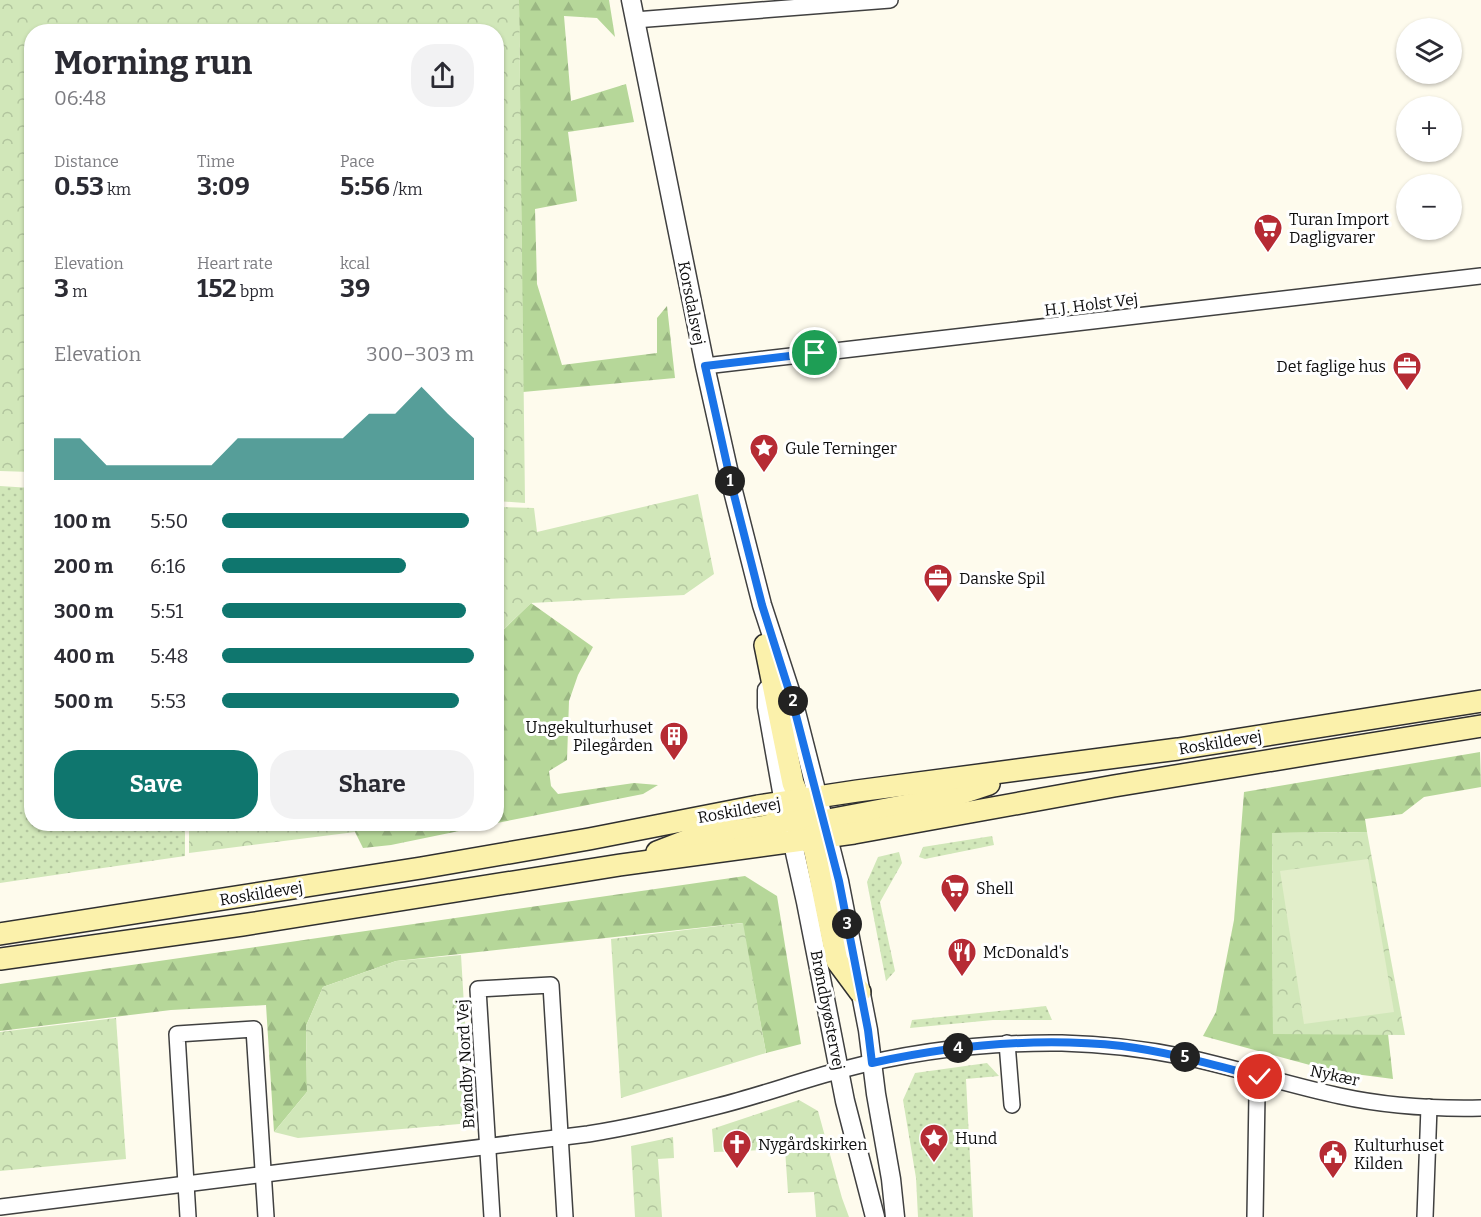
<!DOCTYPE html>
<meta charset="utf-8">
<style>
body{margin:0;font-family:Bitter,serif;background:#f2f2f3;color:#2b2b33;height:100vh;display:flex;flex-direction:column;font-size:22px;white-space:nowrap}
*{box-sizing:border-box;margin:0}
p{font-size:20px;color:#7c7c81}
.icon{flex:none;width:33px;height:33px;fill:none;stroke:currentColor;stroke-width:2;stroke-linecap:round;stroke-linejoin:round}
.map{position:relative;flex:1;overflow:hidden}
.side{position:absolute;left:24px;top:24px;width:480px;height:807px;display:flex;flex-direction:column;background:#fff;border-radius:24px;box-shadow:0 2px 4px #0004}
.side>*{flex:none}
.fabs{position:absolute;left:1396px;top:18px;display:grid;gap:12px}
.fabs a{display:grid;place-items:center;width:66px;height:66px;border-radius:50%;background:#fff;box-shadow:0 2px 4px #0004;font-size:30px}
.pin{position:absolute;display:grid;place-items:center;width:51px;height:51px;color:#fff;margin:-26px;border:3px solid #fff;border-radius:50%;box-shadow:0 2px 6px #0007}
.km{position:absolute;width:30px;height:30px;margin:-15px;border-radius:50%;background:#222;color:#fff;font-size:16px;line-height:30px;text-align:center}
.round{display:grid;place-items:center;flex:none;width:63px;height:63px;border-radius:24px;background:#f2f2f3}
.head{display:flex;align-items:center;justify-content:space-between;height:102px;padding:0 30px}
h1{font-size:33px;font-weight:700;line-height:45px}
.figures{display:grid;grid-template-columns:repeat(3,1fr);gap:9px;height:102px;padding:6px 30px}
.figures div{display:grid;align-content:center}
.figures b{font-size:26px;font-weight:700}
.figures small{font-size:16px;font-weight:400}
.figures p{font-size:16px}
.chart{height:168px;padding:12px 30px}
.chart p{display:flex;justify-content:space-between}
.chart svg{width:100%;height:108px;margin-top:6px;fill:#0f766e;opacity:.7}
.button{display:flex;gap:12px;margin-top:auto;padding:12px 30px}
.button a{flex:1;height:69px;border-radius:24px;background:#0f766e;color:#fff;font-size:24px;font-weight:700;line-height:69px;text-align:center}
.button a+a{background:#f2f2f3;color:#2b2b33}
ul{padding:0 30px;list-style:none;font-size:20px}
li{display:grid;grid-template-columns:96px 72px 1fr;align-items:center;height:45px}
li i{height:15px;border-radius:8px;background:#0f766e}
.map>svg:first-child{display:block}
</style>
<div class="map">
<svg width="1481" height="1217" viewBox="0 0 1481 1217">
<defs>
<pattern id="grass-dots" width="8" height="8" patternUnits="userSpaceOnUse" patternTransform="scale(1.5)"><rect width="8" height="8" fill="#d1e7b9"/><path d="M2 2h.1M6 6h.1" fill="none" stroke="#b2c59e" stroke-width="1.8" stroke-linecap="round"/></pattern>
<pattern id="forest-firs" width="22" height="20" patternUnits="userSpaceOnUse" patternTransform="scale(1.5)"><rect width="22" height="20" fill="#b6d799"/><path d="M5 1l3.5 6h-7zM16 11l3.5 6h-7z" fill="#9bb783"/></pattern>
<pattern id="park-crowns" width="20" height="18" patternUnits="userSpaceOnUse" patternTransform="scale(1.5)"><rect width="20" height="18" fill="#d1e7b9"/><path d="M2 6a3 3 0 1 1 6 0M12 15a3 3 0 1 1 6 0" fill="none" stroke="#b2c59e"/></pattern>
</defs>
<rect width="100%" height="100%" fill="#fefbed"/>
<g fill="url(#grass-dots)">
<polygon points="0,486 31,488 32,824 185,824 185,856 0,883"/>
<polygon points="992,836 994,845 925,859 919,857 923,847"/>
<polygon points="899,852 902,863 880,902 895,971 886,981 867,882 878,857"/>
<polygon points="1046,1006 1052,1020 993,1020 910,1028 912,1020"/>
<polygon points="987,1063 999,1076 966,1079 973,1217 918,1217 916,1178 903,1100 915,1073"/>
</g>
<g fill="url(#forest-firs)">
<polygon points="519,0 609,0 615,37 597,18 564,16 571,101 626,84 634,122 568,132 577,201 535,209 537,284 562,365 657,353 657,318 667,306 675,378 523,392"/>
<polygon points="531,603 593,647 578,675 569,701 567,760 549,771 551,786 558,794 634,783 658,785 643,794 497,823 497,636"/>
<polygon points="1480,752 1481,787 1424,797 1402,814 1365,819 1367,832 1272,833 1273,1034 1388,1034 1393,1079 1332,1071 1203,1036 1216,1012 1234,920 1244,792"/>
<polygon points="355,824 493,824 391,845 363,848 355,832"/>
<polygon points="745,876 777,896 801,1044 766,1053 742,923 396,961 323,987 306,1026 307,1092 274,1132 266,1005 171,1010 0,1031 0,984"/>
</g>
<g fill="url(#park-crowns)">
<polygon points="0,0 519,0 525,503 497,501 496,32 32,32 31,472 0,471"/>
<polygon points="698,494 714,574 684,595 531,603 497,636 497,507 534,508 537,532"/>
<polygon points="189,824 355,824 355,832 189,853"/>
<polygon points="1367,832 1405,1035 1273,1034 1272,833"/>
<polygon points="743,923 766,1053 621,1098 611,939"/>
<polygon points="461,955 471,1123 298,1138 274,1132 307,1092 306,1026 323,987 396,961"/>
<polygon points="116,1018 126,1159 0,1171 0,1032"/>
<polygon points="799,1100 818,1111 842,1198 849,1217 816,1217 814,1192 788,1193 785,1149 714,1152 712,1129"/>
<polygon points="673,1137 674,1158 658,1159 662,1217 635,1217 631,1146"/>
</g>
<polygon fill="#e2eeca" points="1368,859 1394,1012 1304,1024 1280,871"/>
<g fill="none" stroke-linecap="round" stroke-linejoin="round">
<g stroke="#404040" stroke-width="18">
<g id="minor">
<polyline points="635,20 890,0"/>
<polyline points="705,366 1481,276"/>
<polyline points="1007,1043 1012,1105"/>
<path d="M0 1207 588 1134C632 1127 675 1117 718 1106 759 1096 799 1081 841 1070 913 1051 987 1042 1062 1043 1104 1044 1145 1049 1185 1057 1237 1068 1288 1085 1340 1096 1386 1106 1435 1109 1481 1108"/>
<polyline points="188,1217 177,1034 254,1029 266,1217"/>
<polyline points="492,1217 478,989 551,985 565,1217"/>
<polyline points="1255,1217 1257,1094 1260,1077"/>
<polyline points="1425,1217 1429,1107"/>
</g>
</g>
<g stroke="#404040" stroke-width="21">
<g id="tertiary">
<polyline points="631,0 705,366 732,487 762,605 793,700 839,881 868,1030 876,1094 891,1179 895,1217"/>
<polyline points="767,690 767,707 784,803 806,902 845,1101 875,1217"/>
</g>
</g>
<g stroke="#2f2f2f" stroke-width="24">
<g id="secondary">
<polyline points="765,645 793,783 805,812"/>
<polyline points="807,826 815,852 837,961 860,992"/>
<polyline points="794,840 808,828 823,821 950,797 989,784"/>
<polyline points="657,852 696,837 762,827 803,817 810,811 815,802"/>
<polyline points="0,934 421,868 589,839 758,806 857,791 1178,749 1481,701"/>
<polyline points="0,959 242,925 620,865 854,833 1114,786 1481,726"/>
</g>
</g>
<use href="#minor" stroke="#fff" stroke-width="15"/>
<use href="#tertiary" stroke="#fff" stroke-width="18"/>
<use href="#secondary" stroke="#fbf1ab" stroke-width="21"/>
</g>
<g fill="none" stroke-linecap="round" stroke-linejoin="round">
<g stroke="#fff" stroke-width="12">
<path id="route" d="M815 353 705 366 732 487 762 605 792 700 839 881 868 1030 872 1063C954 1045 1038 1037 1122 1046 1169 1052 1214 1065 1260 1077"/>
</g>
<use href="#route" stroke="#1a73e8" stroke-width="8"/>
</g>
<defs>
<g id="supermarket-pin" transform="scale(1.5)"><path d="M0 17L-7.5 6A9.5 9.5 0 1 1 7.5 6Z" fill="#b62b34" stroke="#fff"/><path d="M-6-5.5h2.5l.6 2H6L4.5 2H-2.5L-4.4-4H-6ZM-1.5 3.2a1.3 1.3 0 1 0 .1 0ZM3 3.2a1.3 1.3 0 1 0 .1 0Z" fill="#fff"/></g>
<g id="office-pin" transform="scale(1.5)"><path d="M0 17L-7.5 6A9.5 9.5 0 1 1 7.5 6Z" fill="#b62b34" stroke="#fff"/><path d="M-6-3h4V-5.5h4V-3h4V5H-6ZM-1-4.5V-3h2v-1.5ZM-6 0V1H6V0Z" fill="#fff"/></g>
<g id="sight-pin" transform="scale(1.5)"><path d="M0 17L-7.5 6A9.5 9.5 0 1 1 7.5 6Z" fill="#b62b34" stroke="#fff"/><path d="M0-6L1.8-2.2L6-1.7L2.9 1.2L3.7 5.4L0 3.3L-3.7 5.4L-2.9 1.2L-6-1.7L-1.8-2.2Z" fill="#fff"/></g>
<g id="building-pin" transform="scale(1.5)"><path d="M0 17L-7.5 6A9.5 9.5 0 1 1 7.5 6Z" fill="#b62b34" stroke="#fff"/><path d="M-4-6H4V6H1V3H-1V6H-4ZM-2.5-4.3h1.7v1.8h-1.7ZM.8-4.3h1.7v1.8H.8ZM-2.5-1h1.7V.8h-1.7ZM.8-1h1.7V.8H.8Z" fill="#fff"/></g>
<g id="restaurant-pin" transform="scale(1.5)"><path d="M0 17L-7.5 6A9.5 9.5 0 1 1 7.5 6Z" fill="#b62b34" stroke="#fff"/><path d="M-5-6h1v4h1v-4h1v4h1v-4h1v5L-1.5 .5V6h-2V.5L-5-1ZM5-6V6H3V1.5H1.5Q1.5-4 5-6Z" fill="#fff"/></g>
<g id="church-pin" transform="scale(1.5)"><path d="M0 17L-7.5 6A9.5 9.5 0 1 1 7.5 6Z" fill="#b62b34" stroke="#fff"/><path d="M-1.2-6h2.4v3.5h3.3v2.4h-3.3V6h-2.4V-.1h-3.3v-2.4h3.3Z" fill="#fff"/></g>
<g id="civic-pin" transform="scale(1.5)"><path d="M0 17L-7.5 6A9.5 9.5 0 1 1 7.5 6Z" fill="#b62b34" stroke="#fff"/><path d="M-.6-6.5H3V-4.5H.6V-3L4-1V1h2V6H-6V1h2V-1L-.6-3ZM-1.2 2.5V6h2.4V2.5Z" fill="#fff"/></g>
</defs>
<g fill-rule="evenodd">
<use href="#supermarket-pin" x="1268" y="228"/>
<use href="#office-pin" x="1407" y="366"/>
<use href="#sight-pin" x="764" y="448"/>
<use href="#office-pin" x="938" y="578"/>
<use href="#building-pin" x="674" y="736"/>
<use href="#supermarket-pin" x="955" y="888"/>
<use href="#restaurant-pin" x="962" y="952"/>
<use href="#sight-pin" x="934" y="1138"/>
<use href="#church-pin" x="737" y="1144"/>
<use href="#civic-pin" x="1333" y="1154"/>
</g>
<g text-anchor="middle" stroke-width="6" stroke-linejoin="round" paint-order="stroke">
<g font-size="16" fill="#0d0d0d" stroke="#fff" text-anchor="start">
<text x="1289" y="225">Turan Import<tspan x="1289" dy="18">Dagligvarer</tspan></text>
<text x="1386" y="372" text-anchor="end">Det faglige hus</text>
<text x="785" y="454">Gule Terninger</text>
<text x="959" y="584">Danske Spil</text>
<text x="653" y="733" text-anchor="end">Ungekulturhuset<tspan x="653" dy="18">Pilegården</tspan></text>
<text x="976" y="894">Shell</text>
<text x="983" y="958">McDonald's</text>
<text x="955" y="1144">Hund</text>
<text x="758" y="1150">Nygårdskirken</text>
<text x="1354" y="1151">Kulturhuset<tspan x="1354" dy="18">Kilden</tspan></text>
</g>
<g font-size="16" fill="#0d0d0d" stroke="#fff">
<text transform="translate(692 303) rotate(79)" y="6">Korsdalsvej</text>
<text transform="translate(1091 304) rotate(-7)" y="6">H.J. Holst Vej</text>
<text transform="translate(1220 742) rotate(-9)" y="6">Roskildevej</text>
<text transform="translate(739 810) rotate(-10)" y="6">Roskildevej</text>
<text transform="translate(261 893) rotate(-9)" y="6">Roskildevej</text>
<text transform="translate(828 1010) rotate(79)" y="6">Brøndbyøstervej</text>
<text transform="translate(465 1064) rotate(-93)" y="6">Brøndby Nord Vej</text>
<text transform="translate(1335 1075) rotate(12)" y="6">Nykær</text>
</g>
</g>
</svg>
<div class="fabs">
<a><svg class="icon" aria-label="layers" viewBox="0 0 24 24"><path d="M12 4l9 5-9 5-9-5zM3 14l9 5 9-5"/></svg></a>
<a>+</a>
<a>−</a>
</div>
<div class="pin" style="left:815px;top:353px;background:#1e9e55"><svg class="icon" aria-label="arrive" viewBox="0 0 24 24"><path d="M6 21V4h12l-3 4 3 4H6"/></svg></div>
<div class="pin" style="left:1260px;top:1077px;background:#d93025"><svg class="icon" aria-label="check" viewBox="0 0 24 24"><path d="M5 12l5 5 9-10"/></svg></div>
<b class="km" style="left:730px;top:481px">1</b>
<b class="km" style="left:793px;top:701px">2</b>
<b class="km" style="left:847px;top:924px">3</b>
<b class="km" style="left:958px;top:1048px">4</b>
<b class="km" style="left:1185px;top:1057px">5</b>
<section class="side">
<div class="head"><div><h1>Morning run</h1><p>06:48</p></div><a class="round"><svg class="icon" aria-label="share" viewBox="0 0 24 24"><path d="M12 15V3M7 8l5-5 5 5M5 13v7h14v-7"/></svg></a></div>
<div class="figures">
<div><p>Distance</p><b>0.53<small> km</small></b></div>
<div><p>Time</p><b>3:09</b></div>
<div><p>Pace</p><b>5:56<small> /km</small></b></div>
</div>
<div class="figures">
<div><p>Elevation</p><b>3<small> m</small></b></div>
<div><p>Heart rate</p><b>152<small> bpm</small></b></div>
<div><p>kcal</p><b>39</b></div>
</div>
<div class="chart"><p><span>Elevation</span>300–303 m</p>
<svg viewBox="0 0 160 44" preserveAspectRatio="none"><path d="M0 44V27L10 27L20 38L30 38L40 38L50 38L60 38L70 27L80 27L90 27L100 27L110 27L120 17L130 17L140 6L150 17L160 27V44z"/></svg>
</div>
<ul>
<li><b>100 m</b>5:50<i style="width:98%"></i></li>
<li><b>200 m</b>6:16<i style="width:73%"></i></li>
<li><b>300 m</b>5:51<i style="width:97%"></i></li>
<li><b>400 m</b>5:48<i style="width:100%"></i></li>
<li><b>500 m</b>5:53<i style="width:94%"></i></li>
</ul>
<div class="button"><a>Save</a><a>Share</a></div>
</section>
</div>
